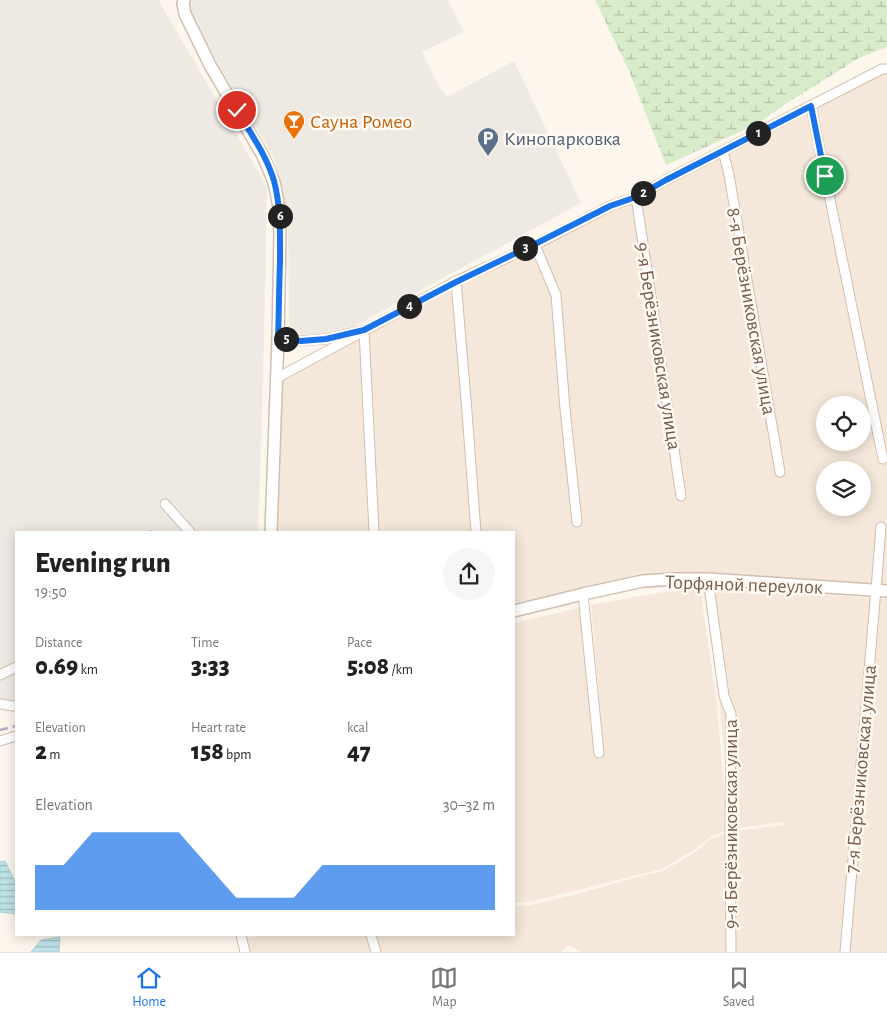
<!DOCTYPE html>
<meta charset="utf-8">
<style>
body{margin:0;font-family:"Alegreya Sans",sans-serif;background:#f6f6f6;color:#222;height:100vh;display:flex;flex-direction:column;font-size:19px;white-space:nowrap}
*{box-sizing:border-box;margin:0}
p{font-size:16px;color:#767676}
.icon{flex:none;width:28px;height:28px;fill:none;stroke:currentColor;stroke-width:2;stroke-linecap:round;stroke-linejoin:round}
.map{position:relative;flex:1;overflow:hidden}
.side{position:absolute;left:15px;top:531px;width:500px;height:405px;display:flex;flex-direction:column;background:#fff;border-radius:0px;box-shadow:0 2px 12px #0003}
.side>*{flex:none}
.fabs{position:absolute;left:816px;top:396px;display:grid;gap:10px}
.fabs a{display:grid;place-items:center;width:55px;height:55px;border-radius:50%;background:#fff;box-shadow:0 2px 12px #0003;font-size:25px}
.pin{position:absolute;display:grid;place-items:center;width:42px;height:42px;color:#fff;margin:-21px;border:2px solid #fff;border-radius:50%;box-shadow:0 1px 5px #0007}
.km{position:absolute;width:25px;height:25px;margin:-12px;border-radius:50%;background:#222;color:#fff;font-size:14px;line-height:25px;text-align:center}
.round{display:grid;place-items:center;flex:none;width:52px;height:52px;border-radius:26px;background:#f6f6f6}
.head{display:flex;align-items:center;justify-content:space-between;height:85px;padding:0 20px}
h1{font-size:28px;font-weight:800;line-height:38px}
.figures{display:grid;grid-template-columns:repeat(3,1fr);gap:8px;height:85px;padding:5px 20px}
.figures div{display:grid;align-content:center}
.figures b{font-size:25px;font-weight:800}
.figures small{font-size:14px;font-weight:400}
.figures p{font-size:14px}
.chart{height:140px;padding:10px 20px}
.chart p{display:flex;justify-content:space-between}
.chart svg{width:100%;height:90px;margin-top:5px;fill:#1a73e8;opacity:.7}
.tab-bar{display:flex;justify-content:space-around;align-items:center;height:70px;border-top:1px solid #e0e0e0;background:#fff;font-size:14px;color:#767676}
.tab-bar a{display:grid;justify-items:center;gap:2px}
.tab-bar .selected{color:#1a73e8}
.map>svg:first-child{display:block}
</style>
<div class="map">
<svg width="887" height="952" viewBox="0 0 887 952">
<defs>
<pattern id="wetland-marsh" width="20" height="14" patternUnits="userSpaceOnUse" patternTransform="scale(1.25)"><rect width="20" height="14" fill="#d8ecc9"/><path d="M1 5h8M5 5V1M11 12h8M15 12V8" fill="none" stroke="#b4c2a5"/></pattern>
<pattern id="water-rules" width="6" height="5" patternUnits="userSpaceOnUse" patternTransform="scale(1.25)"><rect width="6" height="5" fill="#bfe3e8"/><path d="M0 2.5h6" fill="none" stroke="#a0bbbe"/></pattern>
</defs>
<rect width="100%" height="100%" fill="#fdf6ec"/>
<g fill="#f5e8da" fill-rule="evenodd">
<path d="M887 70V597L701 585 644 588 577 600 514 615V532H477L457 282 534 246 557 295 536 245 638 197 724 151ZM825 405H862V442H825ZM825 470H862V508H825Z"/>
<polygon points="455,283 474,532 376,532 366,331"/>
<polygon points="363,332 372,532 273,532 278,378"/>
<polygon points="703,587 873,598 843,952 732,952 731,832 783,825 784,824 783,822 731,829 719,697"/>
<polygon points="700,588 716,697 728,830 710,837 694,850 662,869 530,902 514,903 514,623 582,607 594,754 600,760 604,753 591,605 645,595"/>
<polygon points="876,599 887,599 887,952 846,952"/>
<polygon points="729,832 730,952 581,952 569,945 561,952 379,952 375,935 514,935 514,906 530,905 585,892 637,877 663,871 696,852 711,839"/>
<polygon points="261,935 368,935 373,952 249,952 246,939"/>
</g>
<g fill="#efe9e4">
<polygon points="0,0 160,0 159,1 267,187 263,383 258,532 16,532 16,702 0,706"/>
<polygon points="190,0 448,0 464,32 422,52 440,88 447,97 514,61 581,203 347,330 320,337 301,336 289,324 288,212 273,156 210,50 188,7 188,1"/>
</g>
<polygon fill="url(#wetland-marsh)" points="595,0 887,0 887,47 859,58 787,103 757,124 666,165 629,71"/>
<g fill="url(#water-rules)" stroke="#a5d3da">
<polygon points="5,861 16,884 16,914 0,912 0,862"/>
<polygon points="60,937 59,952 31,952 41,940"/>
</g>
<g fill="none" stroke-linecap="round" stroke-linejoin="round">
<g stroke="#d1beb0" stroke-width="11">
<g id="minor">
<polyline points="811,106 883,459"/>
<polyline points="723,151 729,175 780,472"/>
<polyline points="636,197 681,496"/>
<polyline points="535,245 556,295 565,409 577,522"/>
<polyline points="456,281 467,412 476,532"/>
<polyline points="278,338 301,341 326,339 364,330 374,532"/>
<polyline points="277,378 456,281 535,245 610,206 636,197 666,180 882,69 887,69"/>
<polyline points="165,504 190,532"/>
<polyline points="708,579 724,696 731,714 730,831 731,952"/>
<polyline points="583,594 599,753"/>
<polyline points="0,675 16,667"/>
<polyline points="0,704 13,706 16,705"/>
<polyline points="0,741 16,736"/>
<polyline points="241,935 245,952"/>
<polyline points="371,935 376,952"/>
<polyline points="845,952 877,577 881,527"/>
</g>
</g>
<g stroke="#d1beb0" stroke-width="14">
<g id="tertiary">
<polyline points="184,0 183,4 185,14 210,65 263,156 274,182 279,207 280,234 278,338 271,532"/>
<polyline points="514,611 583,594 643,581 675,579 708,579 887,591"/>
</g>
</g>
<use href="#minor" stroke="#fff" stroke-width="9"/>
<use href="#tertiary" stroke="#fff" stroke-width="11"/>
<g stroke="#b9a8c9" stroke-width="2.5" stroke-dasharray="8 5" stroke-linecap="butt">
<polyline points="150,531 151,532"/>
<polyline points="0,730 16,726"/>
</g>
</g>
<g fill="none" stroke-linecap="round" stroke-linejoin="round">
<g stroke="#fff" stroke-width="10">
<path id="route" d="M237 110C250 133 267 156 274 181 281 207 280 235 280 261 279 287 279 312 278 338L301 341 326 339 364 330 456 282 535 244 610 206 636 197 666 180 811 106 825 176"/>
</g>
<use href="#route" stroke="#1a73e8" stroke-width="6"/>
</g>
<defs>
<g id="bar-pin" transform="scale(1.125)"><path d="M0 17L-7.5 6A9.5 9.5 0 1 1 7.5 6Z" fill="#e8710a" stroke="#fffaf3"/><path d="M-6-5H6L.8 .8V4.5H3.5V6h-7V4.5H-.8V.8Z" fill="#fff"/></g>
<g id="parking-pin" transform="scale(1.125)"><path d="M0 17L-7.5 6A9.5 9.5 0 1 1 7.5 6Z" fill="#5c6f8a" stroke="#fffaf3"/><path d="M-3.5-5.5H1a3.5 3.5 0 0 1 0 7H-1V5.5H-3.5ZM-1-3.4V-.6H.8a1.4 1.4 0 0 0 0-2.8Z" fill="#fff"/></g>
</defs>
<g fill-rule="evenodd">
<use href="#bar-pin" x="294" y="121"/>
<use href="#parking-pin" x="488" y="138"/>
</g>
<g text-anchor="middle" stroke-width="5" stroke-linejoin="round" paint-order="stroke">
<g font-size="20" fill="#c56008" stroke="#fffaf3" text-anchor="start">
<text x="310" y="128">Сауна Ромео</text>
</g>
<g font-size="20" fill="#4e5e75" stroke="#fffaf3" text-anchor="start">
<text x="504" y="145">Кинопарковка</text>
</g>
<g font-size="20" fill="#7a5c4d" stroke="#fffaf3">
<text transform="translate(752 311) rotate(80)" y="7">8-я Берёзниковская улица</text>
<text transform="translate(659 346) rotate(81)" y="7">9-я Берёзниковская улица</text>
<text transform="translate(744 584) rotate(2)" y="7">Торфяной переулок</text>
<text transform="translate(860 769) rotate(-85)" y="7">7-я Берёзниковская улица</text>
<text transform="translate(730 824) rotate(-90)" y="7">9-я Берёзниковская улица</text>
</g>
</g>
</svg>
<div class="fabs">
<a><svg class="icon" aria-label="locate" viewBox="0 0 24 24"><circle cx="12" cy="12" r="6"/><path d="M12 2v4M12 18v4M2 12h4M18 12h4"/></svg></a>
<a><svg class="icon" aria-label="layers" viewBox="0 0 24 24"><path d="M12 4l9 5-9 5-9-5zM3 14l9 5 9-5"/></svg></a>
</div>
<div class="pin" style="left:825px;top:176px;background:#1e9e55"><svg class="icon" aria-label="arrive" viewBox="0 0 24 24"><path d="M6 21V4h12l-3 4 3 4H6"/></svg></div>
<div class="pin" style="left:237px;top:110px;background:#d93025"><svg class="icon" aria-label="check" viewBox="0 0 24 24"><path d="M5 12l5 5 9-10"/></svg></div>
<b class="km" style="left:758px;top:133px">1</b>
<b class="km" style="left:643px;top:193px">2</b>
<b class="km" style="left:525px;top:248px">3</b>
<b class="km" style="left:409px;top:306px">4</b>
<b class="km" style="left:286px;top:339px">5</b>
<b class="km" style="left:280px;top:216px">6</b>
<section class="side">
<div class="head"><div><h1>Evening run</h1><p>19:50</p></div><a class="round"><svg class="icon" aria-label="share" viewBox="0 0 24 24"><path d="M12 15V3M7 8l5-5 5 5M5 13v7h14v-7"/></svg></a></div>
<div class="figures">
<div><p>Distance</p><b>0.69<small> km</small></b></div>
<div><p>Time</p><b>3:33</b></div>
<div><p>Pace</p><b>5:08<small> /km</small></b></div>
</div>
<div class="figures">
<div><p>Elevation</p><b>2<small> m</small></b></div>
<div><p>Heart rate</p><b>158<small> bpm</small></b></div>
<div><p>kcal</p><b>47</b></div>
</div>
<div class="chart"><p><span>Elevation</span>30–32 m</p>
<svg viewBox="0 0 160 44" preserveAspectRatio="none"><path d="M0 44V22L10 22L20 6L30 6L40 6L50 6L60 22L70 38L80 38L90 38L100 22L110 22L120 22L130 22L140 22L150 22L160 22V44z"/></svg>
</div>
</section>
</div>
<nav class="tab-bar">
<a class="selected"><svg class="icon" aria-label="home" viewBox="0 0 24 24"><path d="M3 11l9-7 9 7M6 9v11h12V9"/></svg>Home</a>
<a><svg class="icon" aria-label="map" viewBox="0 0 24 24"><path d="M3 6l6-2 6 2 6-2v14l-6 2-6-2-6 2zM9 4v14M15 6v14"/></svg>Map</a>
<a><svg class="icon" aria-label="saved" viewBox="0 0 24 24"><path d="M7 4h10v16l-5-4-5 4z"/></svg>Saved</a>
</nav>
